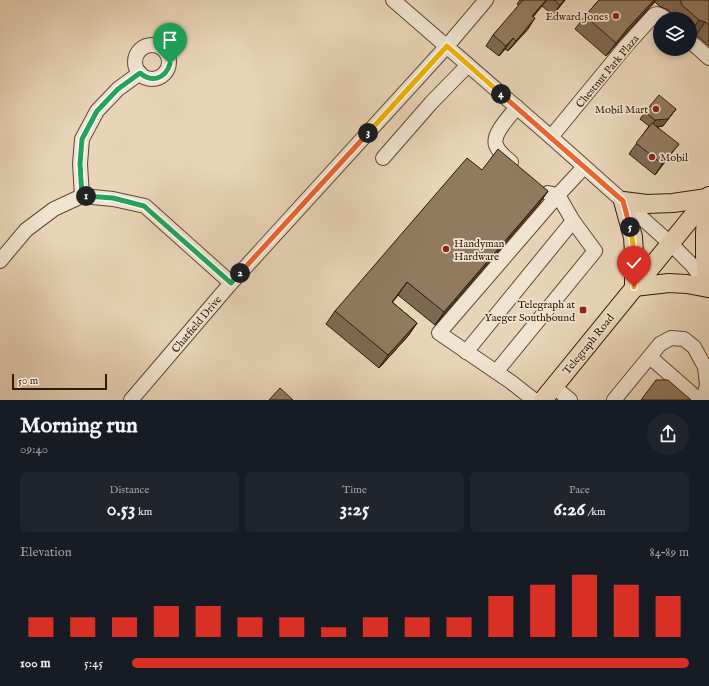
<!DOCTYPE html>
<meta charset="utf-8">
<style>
body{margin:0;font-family:"IM FELL English",serif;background:#20242c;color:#f1f3f6;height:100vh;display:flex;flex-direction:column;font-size:15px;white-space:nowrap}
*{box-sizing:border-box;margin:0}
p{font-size:13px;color:#9ea1a6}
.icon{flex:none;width:22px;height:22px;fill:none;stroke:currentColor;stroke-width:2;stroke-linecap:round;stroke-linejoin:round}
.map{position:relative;height:400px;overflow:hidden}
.sheet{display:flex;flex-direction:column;background:#171b24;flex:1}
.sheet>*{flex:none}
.fabs{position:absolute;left:653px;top:12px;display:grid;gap:8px}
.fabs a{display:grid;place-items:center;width:44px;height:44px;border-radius:50%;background:#171b24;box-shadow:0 2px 6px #0003;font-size:20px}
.scale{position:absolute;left:12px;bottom:10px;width:95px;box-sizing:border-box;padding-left:4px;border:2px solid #321902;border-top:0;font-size:11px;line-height:14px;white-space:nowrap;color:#321902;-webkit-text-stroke:3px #f0e3d0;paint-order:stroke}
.pin{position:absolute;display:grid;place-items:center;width:34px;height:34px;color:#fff;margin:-41px -17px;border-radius:50% 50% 50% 0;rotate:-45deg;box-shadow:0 0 4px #0007}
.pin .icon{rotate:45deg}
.km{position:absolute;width:20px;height:20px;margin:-10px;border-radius:50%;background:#222;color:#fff;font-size:11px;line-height:20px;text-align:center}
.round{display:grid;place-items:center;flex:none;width:42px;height:42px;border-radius:21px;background:#20242c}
.head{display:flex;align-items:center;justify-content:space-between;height:68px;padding:0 20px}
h1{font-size:22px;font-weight:700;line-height:30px}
.stats{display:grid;grid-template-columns:repeat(3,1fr);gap:6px;height:68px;padding:4px 20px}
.stats div{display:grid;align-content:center;border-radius:6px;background:#20242c;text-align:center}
.stats b{font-size:20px;font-weight:700}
.stats small{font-size:11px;font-weight:400}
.stats p{font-size:11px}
.chart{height:112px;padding:8px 20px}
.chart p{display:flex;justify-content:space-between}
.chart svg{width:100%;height:72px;margin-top:4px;stroke:#d93025;stroke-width:6}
ul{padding:0 20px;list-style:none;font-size:13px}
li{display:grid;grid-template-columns:64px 48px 1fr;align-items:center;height:30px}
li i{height:10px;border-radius:5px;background:#d93025}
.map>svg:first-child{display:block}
</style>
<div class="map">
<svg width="709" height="400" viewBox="0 0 709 400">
<rect width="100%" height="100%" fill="#e8d4b7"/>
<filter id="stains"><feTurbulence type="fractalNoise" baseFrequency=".005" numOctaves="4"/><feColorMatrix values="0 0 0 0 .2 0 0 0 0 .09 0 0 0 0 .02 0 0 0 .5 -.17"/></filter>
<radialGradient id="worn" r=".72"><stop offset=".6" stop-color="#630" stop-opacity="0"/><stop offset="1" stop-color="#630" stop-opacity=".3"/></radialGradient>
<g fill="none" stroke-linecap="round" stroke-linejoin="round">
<g stroke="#60482f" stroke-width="16">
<g id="minor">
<polyline points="393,0 551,137 670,243 692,265 708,287"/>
<polyline points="690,41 709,58"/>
<circle cx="152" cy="62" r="17"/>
<polyline points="551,137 625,47 654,15 657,14 662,16 665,19"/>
<polyline points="383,158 431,103 468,65"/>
<path d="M511 162C506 158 498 151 496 145 492 134 510 116 517 107"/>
<polyline points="548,193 558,195 584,167"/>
<polyline points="82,196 80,164 82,139 97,111 118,89 140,73"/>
<polyline points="0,261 26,230 54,209 82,196 113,199 145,206 231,283"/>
<polyline points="466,352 573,221"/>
<polyline points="650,357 699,400"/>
<polyline points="496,372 595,251 573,221 558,195 439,333 511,382 534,400"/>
<polyline points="554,387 570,400"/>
<polyline points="131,400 231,283 447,46 486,0"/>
<polyline points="614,400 660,344 671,338 684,339 694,347 705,367 707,385 703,400"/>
</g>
</g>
<g stroke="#321902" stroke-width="20">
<g id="major">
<polyline points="634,287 634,253 633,237 623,201 647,204 673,203 707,198"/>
<polyline points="634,287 669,283 687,284 708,288 705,257 705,234 707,198"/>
<polyline points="543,400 709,196"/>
</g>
</g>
<use href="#minor" stroke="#f0e3d0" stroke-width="14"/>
<use href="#major" stroke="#e8d4b7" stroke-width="18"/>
</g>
<g fill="#7d6953" stroke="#321902">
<polygon points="520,0 565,0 553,15 542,6 533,17 528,29 508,51 505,49 499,56 486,46 493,35 519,6 517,4"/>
<polygon points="599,0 709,0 709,46 696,35 690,32 690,19 674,19 673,18 671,13 668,10 659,6 655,2 619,41 606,56 575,29 585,16"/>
<polygon points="676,109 663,126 658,127 671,154 655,175 629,154 649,126 640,119 645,112"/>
<polygon points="482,170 548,191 539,204 435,325 398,295 392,302 417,323 408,336 379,368 326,324 335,311"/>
</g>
<g fill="#665543" stroke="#321902">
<polygon points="546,0 547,0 542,6 525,26 532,16"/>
<polygon points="564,0 565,0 553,15 560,5"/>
<polygon points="654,0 656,0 619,41 606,56 616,43 628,28"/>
<polygon points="535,18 528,29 508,51 516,41"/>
<polygon points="699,20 705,22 696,35 690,33"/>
<polygon points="513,38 505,49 499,56 506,46"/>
<polygon points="676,109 663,126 651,127 655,120"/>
<polygon points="679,144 671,154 655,175 662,164"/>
<polygon points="548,191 539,204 435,325 444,312"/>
<polygon points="407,282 398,295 383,315 392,302"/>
<polygon points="417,323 408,336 379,368 388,355"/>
</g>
<g fill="#917a60" stroke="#321902">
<polygon points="523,0 546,0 532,16 535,18 516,41 513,38 506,46 493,35"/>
<polygon points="554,0 564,0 560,5"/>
<polygon points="599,0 654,0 628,28 616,43 585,16"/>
<polygon points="680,0 709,0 709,25 705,22 699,20 682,5"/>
<polygon points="659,95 676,109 668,119 655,120 645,112"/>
<polygon points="652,123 679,144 662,164 636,143"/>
<polygon points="498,149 548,191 444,312 407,282 392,302 417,323 388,355 335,311 467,158 482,170"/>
<polygon points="656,380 668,380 691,400 641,400"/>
<polygon points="280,388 293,400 269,400"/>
</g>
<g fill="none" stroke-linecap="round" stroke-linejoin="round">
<g stroke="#fff" stroke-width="8">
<path id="split-1" d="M86 196H82L80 164 82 139 97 111 118 89 140 73C152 83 165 79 170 64"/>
</g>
<g stroke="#fff" stroke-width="8">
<polyline id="split-2" points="86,196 113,198 144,206 231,283 240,273"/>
</g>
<g stroke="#fff" stroke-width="8">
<polyline id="split-3" points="240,273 368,133"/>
</g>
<g stroke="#fff" stroke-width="8">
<polyline id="split-4" points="368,133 447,46 501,94"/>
</g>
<g stroke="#fff" stroke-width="8">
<polyline id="split-5" points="501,94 623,201 630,227"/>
</g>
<g stroke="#fff" stroke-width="8">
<path id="split-6" d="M630 227C635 247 634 267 634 287"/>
</g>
<use href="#split-1" stroke="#22a559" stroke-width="5"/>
<use href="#split-2" stroke="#22a559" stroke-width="5"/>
<use href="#split-3" stroke="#f0652b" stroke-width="5"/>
<use href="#split-4" stroke="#f5b400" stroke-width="5"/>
<use href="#split-5" stroke="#f0652b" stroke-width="5"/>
<use href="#split-6" stroke="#f5b400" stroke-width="5"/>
</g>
<g fill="#8f2418" stroke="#f0e3d0" stroke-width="1.5">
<circle cx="616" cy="16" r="4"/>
<circle cx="656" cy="109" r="4"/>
<circle cx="652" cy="157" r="4"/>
<circle cx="446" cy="249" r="4"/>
<rect x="579" y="306" width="8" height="8" rx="2"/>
</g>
<g text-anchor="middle" stroke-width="3.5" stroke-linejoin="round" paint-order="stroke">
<g font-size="11" fill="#321902" stroke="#f0e3d0" text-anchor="end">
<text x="608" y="20">Edward Jones</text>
<text x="648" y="113">Mobil Mart</text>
<text x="660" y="161" text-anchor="start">Mobil</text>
<text x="454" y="247" text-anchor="start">Handyman<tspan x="454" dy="13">Hardware</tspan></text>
<text x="575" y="308">Telegraph at<tspan x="575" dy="13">Yaeger Southbound</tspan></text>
</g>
<g font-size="11" fill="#321902" stroke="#f0e3d0">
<text transform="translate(607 71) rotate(-50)" y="4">Chestnut Park Plaza</text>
<text transform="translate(196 324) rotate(-50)" y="4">Chatfield Drive</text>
<text transform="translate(588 344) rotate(-51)" y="4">Telegraph Road</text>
</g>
</g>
<rect width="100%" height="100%" filter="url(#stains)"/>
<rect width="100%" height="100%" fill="url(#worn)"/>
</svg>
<div class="fabs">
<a><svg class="icon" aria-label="layers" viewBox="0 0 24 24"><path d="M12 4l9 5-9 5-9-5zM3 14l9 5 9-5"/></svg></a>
</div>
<div class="scale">50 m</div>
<div class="pin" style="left:170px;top:64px;background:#1e9e55"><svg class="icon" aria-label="arrive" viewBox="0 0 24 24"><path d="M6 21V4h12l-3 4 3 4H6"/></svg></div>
<div class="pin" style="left:634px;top:287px;background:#d93025"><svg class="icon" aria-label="check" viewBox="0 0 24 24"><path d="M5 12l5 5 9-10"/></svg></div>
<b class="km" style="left:86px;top:196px">1</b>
<b class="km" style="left:240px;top:273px">2</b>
<b class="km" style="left:368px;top:133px">3</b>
<b class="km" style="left:501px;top:94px">4</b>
<b class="km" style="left:630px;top:227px">5</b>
</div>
<section class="sheet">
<div class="head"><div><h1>Morning run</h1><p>09:40</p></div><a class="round"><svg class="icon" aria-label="share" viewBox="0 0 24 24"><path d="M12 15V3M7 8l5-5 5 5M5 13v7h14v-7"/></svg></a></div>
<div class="stats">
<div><p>Distance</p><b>0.53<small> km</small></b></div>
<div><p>Time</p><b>3:25</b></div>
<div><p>Pace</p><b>6:26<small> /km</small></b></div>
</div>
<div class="chart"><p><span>Elevation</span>84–89 m</p>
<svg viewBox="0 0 160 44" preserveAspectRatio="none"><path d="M5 44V32M15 44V32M25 44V32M35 44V25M45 44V25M55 44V32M65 44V32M75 44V38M85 44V32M95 44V32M105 44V32M115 44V19M125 44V12M135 44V6M145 44V12M155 44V19"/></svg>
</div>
<ul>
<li><b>100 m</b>5:45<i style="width:100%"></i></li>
</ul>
</section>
